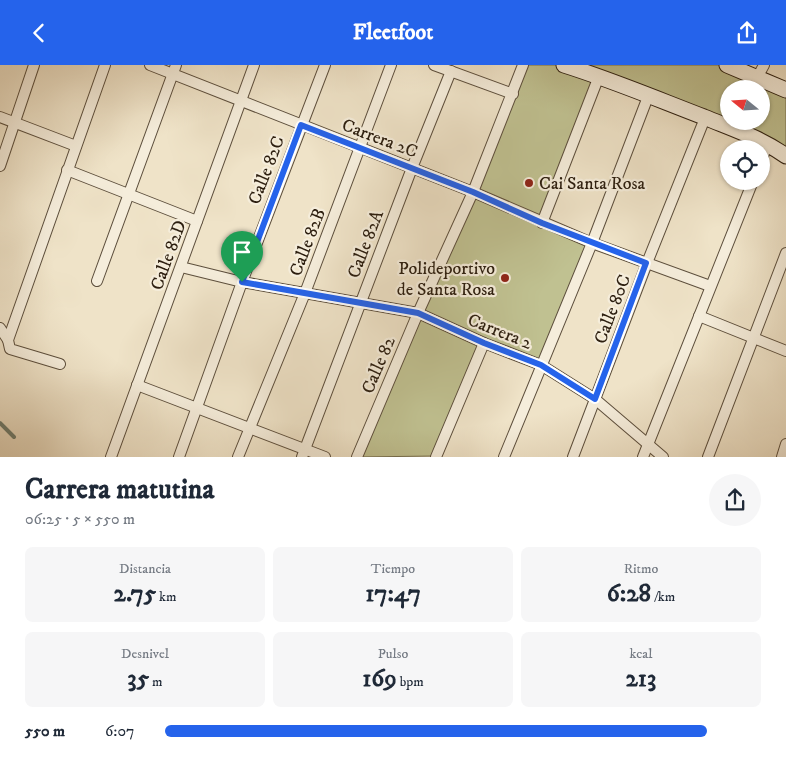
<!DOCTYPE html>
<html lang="es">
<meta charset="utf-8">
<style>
body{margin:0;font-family:"IM FELL DW Pica",serif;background:#f6f6f7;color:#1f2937;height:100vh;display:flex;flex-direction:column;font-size:19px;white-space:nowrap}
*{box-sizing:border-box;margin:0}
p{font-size:16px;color:#747a83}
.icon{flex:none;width:28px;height:28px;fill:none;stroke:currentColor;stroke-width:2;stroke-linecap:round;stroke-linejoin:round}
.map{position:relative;height:392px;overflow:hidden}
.drawer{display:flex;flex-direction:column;background:#fff;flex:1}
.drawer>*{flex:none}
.needle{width:32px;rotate:288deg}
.tools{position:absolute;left:720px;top:15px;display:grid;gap:10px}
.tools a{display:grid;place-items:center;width:50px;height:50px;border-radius:50%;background:#fff;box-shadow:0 1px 4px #0004;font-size:25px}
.pin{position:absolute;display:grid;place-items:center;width:42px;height:42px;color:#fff;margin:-51px -21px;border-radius:50% 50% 50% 0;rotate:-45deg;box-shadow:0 0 5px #0007}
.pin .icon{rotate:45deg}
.round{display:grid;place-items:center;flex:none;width:52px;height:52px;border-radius:26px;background:#f6f6f7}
.overview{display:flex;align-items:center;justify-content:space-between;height:85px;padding:0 25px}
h1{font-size:28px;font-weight:800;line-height:38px}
.metrics{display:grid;grid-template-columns:repeat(3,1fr);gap:8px;height:85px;padding:5px 25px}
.metrics div{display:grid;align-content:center;border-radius:8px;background:#f6f6f7;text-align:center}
.metrics b{font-size:25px;font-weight:800}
.metrics small{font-size:14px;font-weight:400}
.metrics p{font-size:14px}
ul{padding:0 25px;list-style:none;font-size:16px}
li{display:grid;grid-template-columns:80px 60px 1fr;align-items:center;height:38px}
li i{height:12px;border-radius:6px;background:#2563eb}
header{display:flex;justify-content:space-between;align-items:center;height:65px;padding:0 25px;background:#2563eb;color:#fff;font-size:22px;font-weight:800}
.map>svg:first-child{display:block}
</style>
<header><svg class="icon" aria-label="back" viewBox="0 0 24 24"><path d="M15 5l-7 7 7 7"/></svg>Fleetfoot<svg class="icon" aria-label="share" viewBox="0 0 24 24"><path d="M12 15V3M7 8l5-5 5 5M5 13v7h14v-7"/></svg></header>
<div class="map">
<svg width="786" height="392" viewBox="0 0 786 392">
<rect width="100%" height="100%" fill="#efe3c8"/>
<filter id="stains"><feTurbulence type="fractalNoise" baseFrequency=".004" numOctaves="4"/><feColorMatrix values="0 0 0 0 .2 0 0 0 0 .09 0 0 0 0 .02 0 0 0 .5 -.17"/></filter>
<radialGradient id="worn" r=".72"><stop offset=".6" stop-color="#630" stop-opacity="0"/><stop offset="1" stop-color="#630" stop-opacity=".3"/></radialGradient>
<path fill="#c0c191" stroke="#767050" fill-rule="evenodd" d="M523 0H727L786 25V91L599 11 542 157 592 178 541 300 484 278 436 391 357 392ZM729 24H761V56H729Z"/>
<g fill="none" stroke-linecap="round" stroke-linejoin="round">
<polyline stroke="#6e7e71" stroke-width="4" points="0,358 14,372"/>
<g stroke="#5d4f3d" stroke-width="12">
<g id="minor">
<polyline points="150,0 473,127 592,178 710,221"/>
<polyline points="434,0 513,29"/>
<polyline points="751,24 764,0"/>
<polyline points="0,52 76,81"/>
<polyline points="761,96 768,78"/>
<polyline points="0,101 34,0"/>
<polyline points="67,105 197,156"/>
<polyline points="542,158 599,11"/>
<polyline points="181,202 242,217 418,248 484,278 541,300 595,334 663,392"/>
<polyline points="97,216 176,0"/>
<polyline points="699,251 786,286"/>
<polyline points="0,263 8,275"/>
<polyline points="60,299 10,284 8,275 105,0"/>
<polyline points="137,320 325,392"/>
<polyline points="111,392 254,0"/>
<polyline points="179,392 242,217 325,0"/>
<polyline points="238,392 305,228 391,0"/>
<polyline points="302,392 412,103 451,6"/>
<polyline points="357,392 418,248 473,127 523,0"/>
<polyline points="436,392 484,278"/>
<polyline points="504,392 592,178 649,29"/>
<polyline points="573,392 647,198 705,53"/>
<polyline points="643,392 753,116"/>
<polyline points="708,392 786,188"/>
<polyline points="782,392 786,379"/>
</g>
</g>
<g stroke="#2c1e0f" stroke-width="17">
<g id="secondary">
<path d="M564 0C612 15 657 34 704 52 733 64 761 73 786 91"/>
<polyline points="727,0 786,25"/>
</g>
</g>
<use href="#minor" stroke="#f5eddb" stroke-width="10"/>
<use href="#secondary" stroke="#f5eddb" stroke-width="15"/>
</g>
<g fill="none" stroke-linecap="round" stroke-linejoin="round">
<g stroke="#fff" stroke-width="10">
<polygon id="route" points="301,60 473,127 542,158 646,198 595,334 541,300 484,278 418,248 242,217"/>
</g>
<use href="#route" stroke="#2563eb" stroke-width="6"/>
</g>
<g fill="#8f2418" stroke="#f5eddb" stroke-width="2">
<circle cx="529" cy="118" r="5"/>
<circle cx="505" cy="213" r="5"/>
</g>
<g text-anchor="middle" stroke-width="4.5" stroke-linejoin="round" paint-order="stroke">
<g font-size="18" fill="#2c1e0f" stroke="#f5eddb">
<text transform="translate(380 73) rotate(21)" y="6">Carrera 2C</text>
<text transform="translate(266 105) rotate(-69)" y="6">Calle 82C</text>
<text transform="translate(307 177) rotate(-69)" y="6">Calle 82B</text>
<text transform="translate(365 179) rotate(-69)" y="6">Calle 82A</text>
<text transform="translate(168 190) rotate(-70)" y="6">Calle 82D</text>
<text transform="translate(612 244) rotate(-69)" y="6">Calle 80C</text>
<text transform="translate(500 266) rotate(22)" y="6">Carrera 2</text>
<text transform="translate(378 300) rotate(-67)" y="6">Calle 82</text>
</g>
<g font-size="18" fill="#2c1e0f" stroke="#f5eddb" text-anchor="start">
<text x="539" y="124">Cai Santa Rosa</text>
<text x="495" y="209" text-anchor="end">Polideportivo<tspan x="495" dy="21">de Santa Rosa</tspan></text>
</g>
</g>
<rect width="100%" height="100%" filter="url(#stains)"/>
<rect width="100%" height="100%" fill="url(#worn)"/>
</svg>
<div class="tools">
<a><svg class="needle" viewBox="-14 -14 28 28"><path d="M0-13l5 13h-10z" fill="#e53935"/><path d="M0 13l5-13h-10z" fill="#747a83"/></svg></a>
<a><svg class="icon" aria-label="locate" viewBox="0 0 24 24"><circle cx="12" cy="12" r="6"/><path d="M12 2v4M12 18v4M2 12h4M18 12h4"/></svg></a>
</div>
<div class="pin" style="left:242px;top:217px;background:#1e9e55"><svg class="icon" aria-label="arrive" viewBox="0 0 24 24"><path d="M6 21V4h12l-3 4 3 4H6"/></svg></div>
</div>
<section class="drawer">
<div class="overview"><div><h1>Carrera matutina</h1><p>06:25 · 5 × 550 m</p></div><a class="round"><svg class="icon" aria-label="share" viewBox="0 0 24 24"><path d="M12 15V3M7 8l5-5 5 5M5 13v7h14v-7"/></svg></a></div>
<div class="metrics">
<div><p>Distancia</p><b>2.75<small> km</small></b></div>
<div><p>Tiempo</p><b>17:47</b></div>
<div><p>Ritmo</p><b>6:28<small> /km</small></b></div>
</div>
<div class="metrics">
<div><p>Desnivel</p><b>35<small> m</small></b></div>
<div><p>Pulso</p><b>169<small> bpm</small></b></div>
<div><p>kcal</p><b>213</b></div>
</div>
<ul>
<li><b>550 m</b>6:07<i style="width:91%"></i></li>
</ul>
</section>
